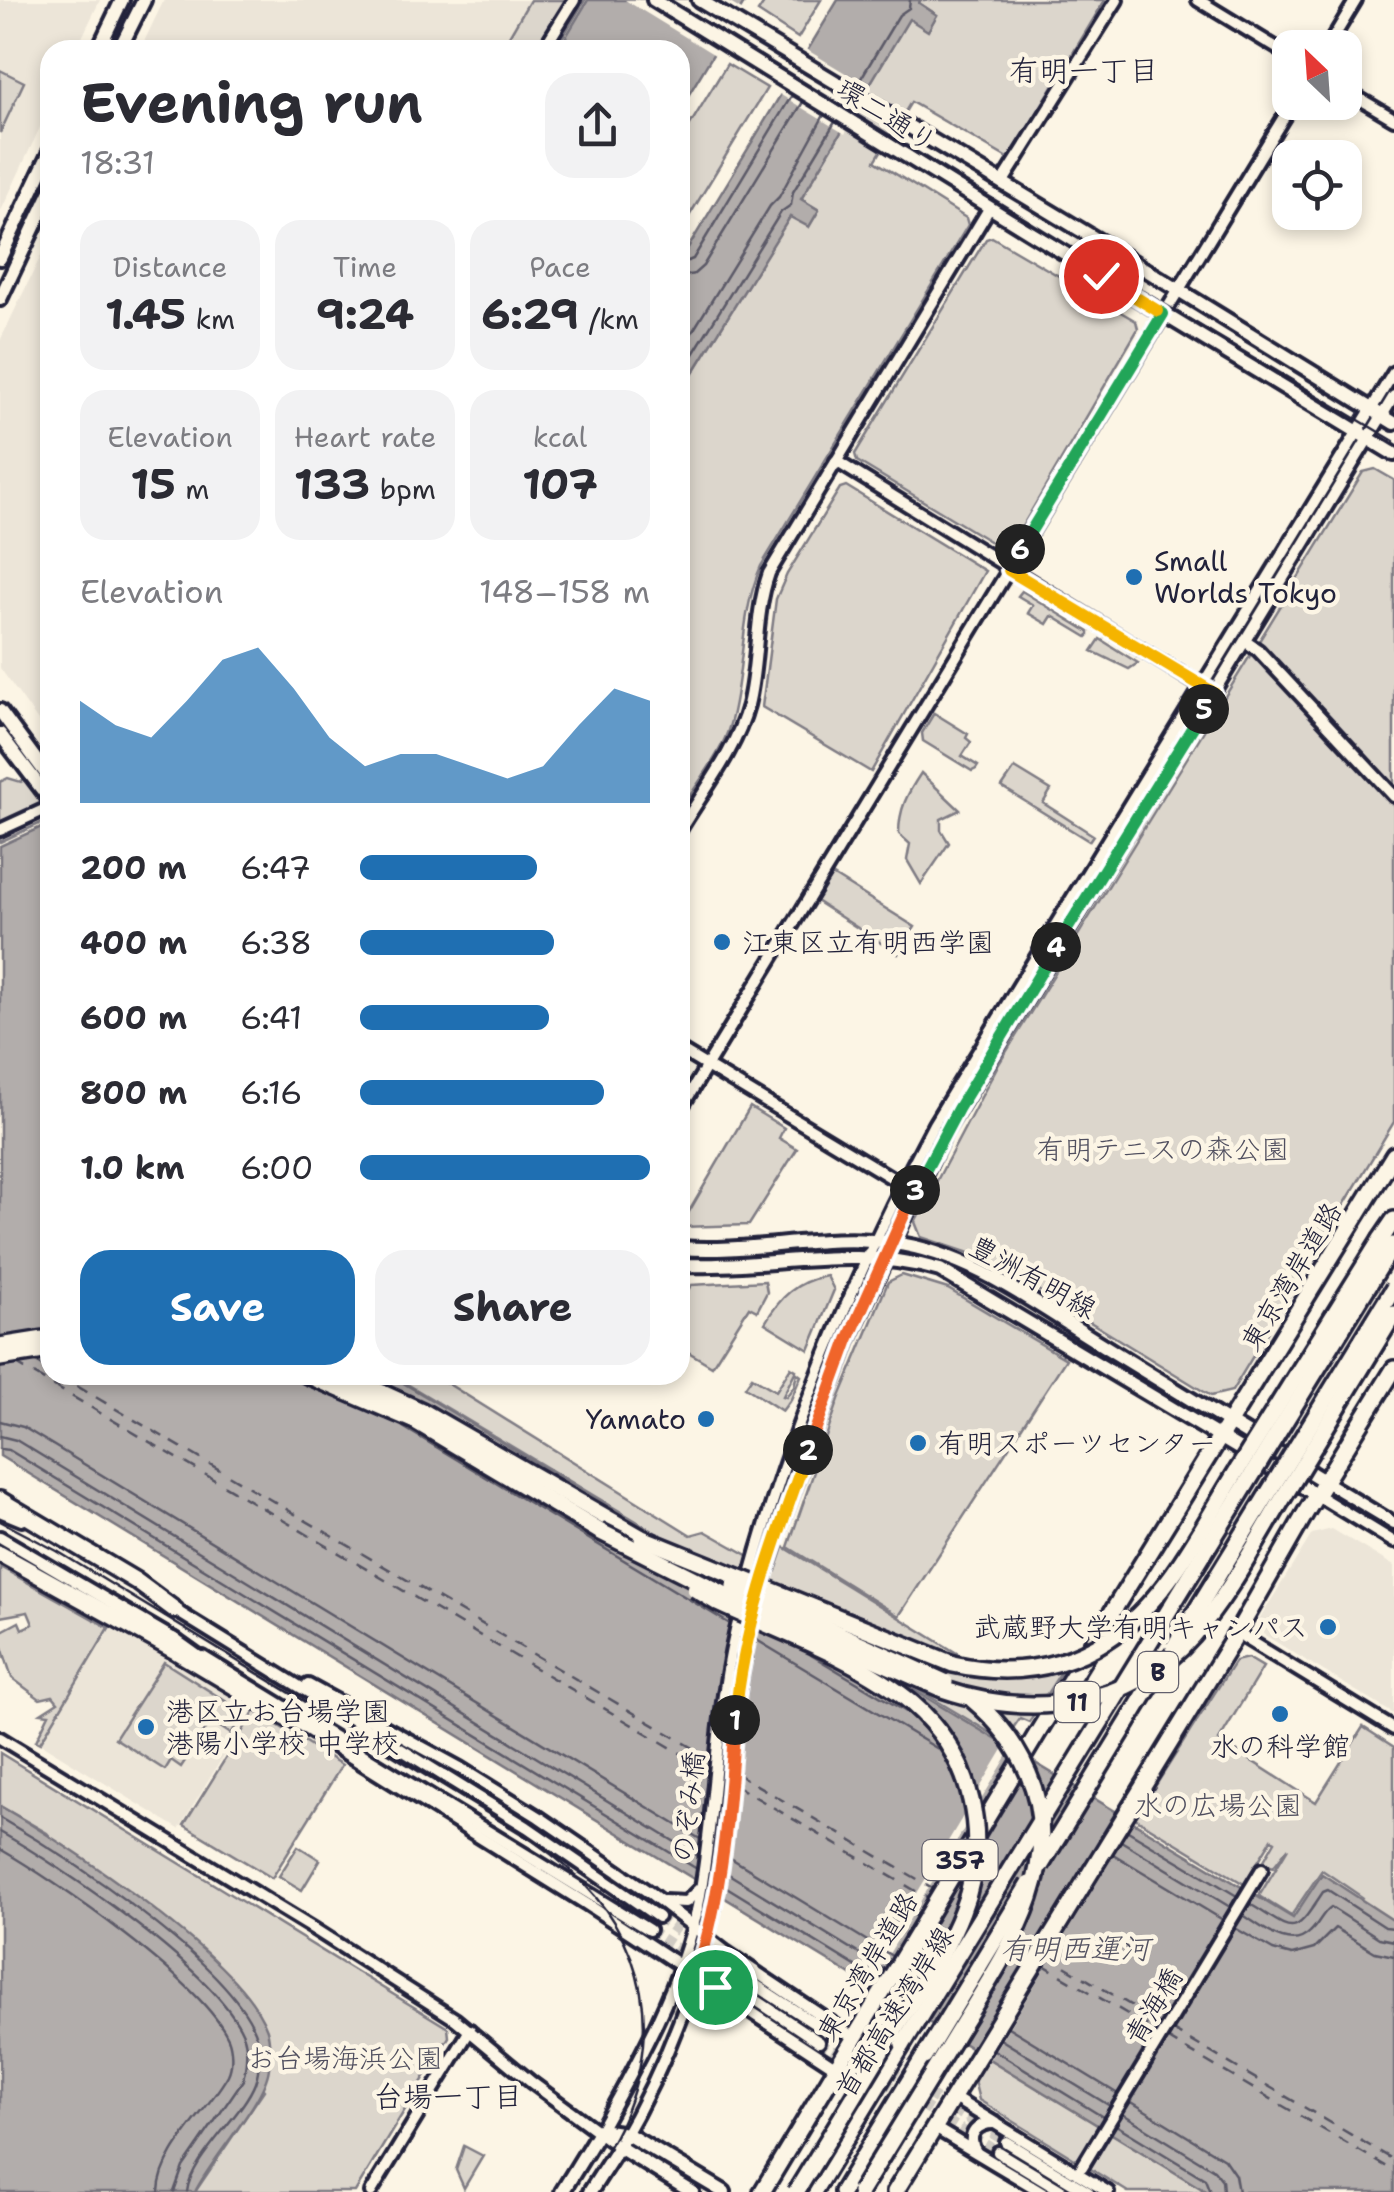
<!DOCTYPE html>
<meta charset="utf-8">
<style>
body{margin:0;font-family:"Shantell Sans","Klee One",sans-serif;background:#f2f2f3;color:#2b2b33;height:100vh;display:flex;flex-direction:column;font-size:38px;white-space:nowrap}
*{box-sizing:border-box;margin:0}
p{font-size:32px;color:#7c7c81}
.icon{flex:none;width:55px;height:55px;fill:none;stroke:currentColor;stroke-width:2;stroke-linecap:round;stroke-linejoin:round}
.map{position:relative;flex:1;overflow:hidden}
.drawer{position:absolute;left:40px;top:40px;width:650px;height:1345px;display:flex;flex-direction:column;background:#fff;border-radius:30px;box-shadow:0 5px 15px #0003}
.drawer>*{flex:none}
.needle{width:65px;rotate:335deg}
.fabs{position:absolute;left:1272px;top:30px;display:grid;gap:20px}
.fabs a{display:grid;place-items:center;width:90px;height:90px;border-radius:20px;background:#fff;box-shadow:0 5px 15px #0003;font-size:50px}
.pin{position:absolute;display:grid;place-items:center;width:85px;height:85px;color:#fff;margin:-42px;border:5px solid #fff;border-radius:50%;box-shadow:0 2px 10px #0007}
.km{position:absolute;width:50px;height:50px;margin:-25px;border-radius:50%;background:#222;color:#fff;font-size:28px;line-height:50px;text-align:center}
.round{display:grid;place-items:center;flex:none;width:105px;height:105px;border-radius:30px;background:#f2f2f3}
.overview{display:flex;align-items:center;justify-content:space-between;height:170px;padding:0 40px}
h1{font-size:55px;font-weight:700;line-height:75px}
.figures{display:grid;grid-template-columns:repeat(3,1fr);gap:15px;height:170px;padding:10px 40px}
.figures div{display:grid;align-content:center;border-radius:25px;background:#f2f2f3;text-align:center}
.figures b{font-size:42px;font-weight:700}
.figures small{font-size:28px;font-weight:400}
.figures p{font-size:28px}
.chart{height:280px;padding:20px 40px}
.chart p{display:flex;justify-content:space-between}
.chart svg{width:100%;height:180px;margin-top:10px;fill:#1f6fb2;opacity:.7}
.button{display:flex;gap:20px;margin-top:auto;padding:20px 40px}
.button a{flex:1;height:115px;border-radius:30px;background:#1f6fb2;color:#fff;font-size:40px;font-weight:700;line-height:115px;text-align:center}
.button a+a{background:#f2f2f3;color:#2b2b33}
ul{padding:0 40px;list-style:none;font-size:32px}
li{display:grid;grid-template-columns:160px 120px 1fr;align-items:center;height:75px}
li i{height:25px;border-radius:12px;background:#1f6fb2}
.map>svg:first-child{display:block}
</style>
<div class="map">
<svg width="1394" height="2192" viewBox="0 0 1394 2192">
<rect width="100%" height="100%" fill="#fcf5e5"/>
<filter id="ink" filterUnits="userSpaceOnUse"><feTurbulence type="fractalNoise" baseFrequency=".01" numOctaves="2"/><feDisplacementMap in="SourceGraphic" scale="20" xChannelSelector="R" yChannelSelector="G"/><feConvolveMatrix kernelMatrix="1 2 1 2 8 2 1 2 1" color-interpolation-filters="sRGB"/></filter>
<g filter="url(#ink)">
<g fill="#ece5d8">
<polygon points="0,0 100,0 76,50 50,50 50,106 0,213"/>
<polygon points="164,0 530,0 501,50 140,50"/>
<polygon points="50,237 50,731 46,732 0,668 0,341"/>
<polygon points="1332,1529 1394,1566 1394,1714 1263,1634 1259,1620 1312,1534"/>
<polygon points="110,1628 167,1656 252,1709 179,1829 41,1744"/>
</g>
<g fill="#dcd6cc" stroke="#7f7c84" stroke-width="2.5">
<polygon points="530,0 585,0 555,50 501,50"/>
<polygon points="766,0 821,0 798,38 758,12"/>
<path d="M920 0H1105L1009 159 911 102 875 161 966 218 968 225 761 566C739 616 745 672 730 724 722 754 696 784 680 811V394L790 216 809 226 819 210 801 199 909 18 928 30 937 15 919 3Z"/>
<polygon points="727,64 767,88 680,231 680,141"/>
<polygon points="0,70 24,82 0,133"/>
<polygon points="992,237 1136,321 1138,329 1009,549 1004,550 857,461 855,454 986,239"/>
<polygon points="1375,469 1394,480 1394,1122 1232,1391 1211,1396 987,1259 921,1237 915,1222 997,1067 1363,472"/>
<polygon points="846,486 985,571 871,772 762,707 776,599 787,574 840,488"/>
<polygon points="1022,591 1089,632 1089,635 1087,637 1052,616 1047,624 1028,613 1033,605 1018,596"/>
<polygon points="1100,639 1138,663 1129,669 1092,651"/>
<polygon points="934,713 968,734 966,738 971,742 962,756 978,766 976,769 972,771 923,741 922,733"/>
<polygon points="50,765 50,819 0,842 0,782 8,778 21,782"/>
<polygon points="1015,768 1051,790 1043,803 1093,835 1089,841 1002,787"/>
<path d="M921 773 960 810 941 819V830L949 843 921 884 907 860 910 844 899 834C899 809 907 794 921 773Z"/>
<polygon points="832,875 915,927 898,954 816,901"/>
<polygon points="750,1107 784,1128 779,1138 797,1149 749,1225 680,1227"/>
<polygon points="902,1275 948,1289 1066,1359 899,1616 788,1547 839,1399 888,1282"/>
<path d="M827 1276 834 1290 809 1350 765 1323C780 1297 796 1281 827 1276Z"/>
<polygon points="765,1281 767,1292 757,1311 749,1307 712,1366 680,1347 680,1303 691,1285"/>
<polygon points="791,1367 796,1370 783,1396 786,1397 794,1386 797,1373 801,1376 791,1399 782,1411 745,1387 752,1377 776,1391"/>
<polygon points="392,1375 434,1375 691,1535 705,1531 776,1571 784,1547 991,1674 1066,1664 1029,1722 1020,1718 1004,1741"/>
<polygon points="0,1567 109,1628 40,1743 36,1741 49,1714 41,1713 58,1702 53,1696 40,1699 12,1678 0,1641 2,1631 19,1622 22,1629 33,1624 28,1612 0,1617"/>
<polygon points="1248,1658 1263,1667 1219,1740 1316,1802 1363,1727 1394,1747 1394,1957 1261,2192 1128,2192 979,2100 974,2080 988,2058 1190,2181 1362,1897 1322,1870 1291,1916 1259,1896 1288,1848 1273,1867 1263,1862 1275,1841 1272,1839 1244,1884 1135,1818 1235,1661"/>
<polygon points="164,1662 244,1713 231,1734 211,1721 181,1767 171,1760 165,1770 115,1738"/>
<polygon points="255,1711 342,1765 272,1878 184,1825"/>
<polygon points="0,1753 448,2028 449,2037 355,2192 195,2192 264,2090 47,1833 0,1806"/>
<polygon points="298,1846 320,1860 302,1890 279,1876"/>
<polygon points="464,2146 483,2156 464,2188 456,2170"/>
</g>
<g fill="#b2adab" stroke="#78757e" stroke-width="2.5">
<polygon points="588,0 746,0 680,109 680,50 558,50"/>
<polygon points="838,0 920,0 919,3 937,15 928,31 909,19 801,199 819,210 809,227 790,217 680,394 680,261"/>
<polygon points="50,823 50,1375 390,1375 1293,1918 1322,1874 1394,1921 1394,2192 1207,2192 0,1456 0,846"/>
<path d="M0 1806C66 1844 243 1959 267 2030 270 2040 270 2058 269 2068 265 2102 212 2157 195 2192H0Z"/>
</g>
<g fill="#fcf5e5">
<polygon points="625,0 725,0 745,12 718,57"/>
<polygon points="804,48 872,89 845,134 776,92"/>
<polygon points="1008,1741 1014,1745 868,1989 862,1985"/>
<polygon points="1120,1810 1136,1819 988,2062 972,2052"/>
</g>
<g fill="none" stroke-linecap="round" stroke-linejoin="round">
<g stroke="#5c5a68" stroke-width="2.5">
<polyline points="857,85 899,15 909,8 910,0"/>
<polyline points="680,264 693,259 792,95"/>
<polyline points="680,277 694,274 703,266 803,102"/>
<polyline points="680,352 770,206 779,197 824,115"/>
<polyline points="680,375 781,212 791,205 793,192 835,122"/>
<polyline points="0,1421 23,1427 700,1839"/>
<polyline points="403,1427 730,1624"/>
<polyline points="0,1436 16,1440 698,1856"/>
<polyline points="0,1449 9,1450 697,1869"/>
<polyline points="755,1639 938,1749"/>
<polyline points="811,1655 908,1713"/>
<path d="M0 1818C68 1857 224 1959 255 2031 261 2045 260 2069 255 2083 243 2115 190 2158 187 2192"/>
<polyline points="1128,1831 1237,1896"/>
<path d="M0 1832C62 1867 216 1971 243 2034 249 2048 246 2066 243 2080L183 2167 174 2192"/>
<polyline points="1121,1841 1230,1907"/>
<path d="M0 1849C57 1882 201 1981 228 2038 232 2048 233 2065 228 2075 209 2110 160 2151 159 2192"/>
<polyline points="1113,1854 1223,1920"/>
<polyline points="729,1857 892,1956"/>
<polyline points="727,1873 884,1969"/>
<polyline points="725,1886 878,1980"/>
<path d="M1250 1904C1296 1932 1292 1939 1323 1892L1328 1890 1385 1927 1394 1928"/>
<path d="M1243 1915C1261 1926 1290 1953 1310 1932 1319 1924 1322 1913 1331 1907L1379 1938 1394 1941"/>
<polyline points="1235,1928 1273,1950 1292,1955 1314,1949 1335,1928 1375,1952 1394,1956"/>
<polyline points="1008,2027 1118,2094"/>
<polyline points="1000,2039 1110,2106"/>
<polyline points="994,2050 1103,2117"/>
<polyline points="1130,2101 1224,2159 1235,2175 1238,2192"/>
<polyline points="1123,2114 1214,2170 1222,2180 1223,2192"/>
<polyline points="1116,2125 1205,2179 1210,2192"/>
</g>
<g stroke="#545362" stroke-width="2.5" stroke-dasharray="12 10" stroke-linecap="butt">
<polyline points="34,1361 50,1370"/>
<polyline points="15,1363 711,1771"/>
<polyline points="58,1375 712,1759"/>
<polyline points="736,1773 936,1890"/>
<polyline points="735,1785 931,1900"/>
<polyline points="1020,1940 1035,1949"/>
<polyline points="1016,1949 1030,1958"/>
<polyline points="1046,1955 1164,2025"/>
<polyline points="1042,1964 1160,2033"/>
<polyline points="1171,2029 1394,2160"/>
<polyline points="1167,2038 1394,2171"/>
</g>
<g stroke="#d0cbc3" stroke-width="10" stroke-dasharray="10 5" stroke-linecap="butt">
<polyline points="658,1917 745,1978"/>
<polyline points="649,1930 738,1988"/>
<polyline points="826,2031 1006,2142"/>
<polyline points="819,2042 998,2152"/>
</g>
<g stroke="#22223b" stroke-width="18">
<g id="minor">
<polyline points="1198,0 1290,56"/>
<polyline points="1327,48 1356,0"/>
<polyline points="543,50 574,0"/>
<polyline points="1345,90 1394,119"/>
<polyline points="1002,183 1117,0"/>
<polyline points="836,461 1204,688"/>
<polyline points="1249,644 1258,650 1394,796"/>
<polyline points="0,830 50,807"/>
<path d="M680 830C704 790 736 750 748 705 759 661 754 616 769 573L990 207"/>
<polyline points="680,1050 902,1184"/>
<polyline points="680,1110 1293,102"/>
<polyline points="1324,1481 1394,1523"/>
<polyline points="1317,1495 1394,1542"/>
<polyline points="0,1511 22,1520"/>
<polyline points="0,1537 176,1640"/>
<path d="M748 1585C791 1425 856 1270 934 1124L1394 372"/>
<polyline points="760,1592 773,1547 849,1340 945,1133 1394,396"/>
<polyline points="170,1607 527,1827 658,1917"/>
<polyline points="1237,1633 1394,1729"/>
<polyline points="173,1638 208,1663"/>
<polyline points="203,1657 649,1930"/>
<polyline points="308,1685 460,1768 539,1817 650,1893 726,1952 853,2037"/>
<polyline points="284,1715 585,1903 835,2067"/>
<path d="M0 1738 314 1929 455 2019 531 2082 619 2147C673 2054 710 1954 723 1847 733 1769 733 1689 754 1613"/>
<polyline points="664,1901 686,1902 700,1888"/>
<polyline points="745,1978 826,2031"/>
<polyline points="738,1988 819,2042"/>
<polyline points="954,2098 1108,2192"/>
<polyline points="935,2128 1042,2192"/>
<path d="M600 2130C639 2060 681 1985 698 1906 717 1808 714 1708 741 1611"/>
<polyline points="1006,2142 1088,2192"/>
<path d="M976 2152C965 2134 978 2122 996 2123"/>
<polyline points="998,2152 1064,2192"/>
<polyline points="1082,2167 1262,1869"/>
<polyline points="371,2192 470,2030"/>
</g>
</g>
<g stroke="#22223b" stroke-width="20">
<g id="major">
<polyline points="654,0 1095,272"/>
<polyline points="699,0 1109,247"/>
<polyline points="98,50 122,0"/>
<polyline points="119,50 144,0"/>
<polyline points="1117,252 1394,423"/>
<polyline points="0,258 50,152"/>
<polyline points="1101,276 1394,454"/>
<polyline points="0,299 50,193"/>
<polyline points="0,711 50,779"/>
<polyline points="0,734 50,800"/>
<path d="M680 1248C751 1254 822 1233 893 1243 971 1253 1038 1306 1104 1346 1177 1391 1251 1436 1324 1481"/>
<path d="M680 1265C770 1269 851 1244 940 1270L1317 1495"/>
<polyline points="562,2192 600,2130 627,2134 724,2192"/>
<polyline points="590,2192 619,2147 692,2192"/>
</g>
</g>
<g stroke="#22223b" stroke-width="22">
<g id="highway">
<polyline points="1381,1239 1394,1220"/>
<polyline points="0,1346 50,1338"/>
<polyline points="0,1358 50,1350"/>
<polyline points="307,1375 415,1421 599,1531"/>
<polyline points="343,1375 422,1411 642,1538"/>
<polyline points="0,1500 136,1581 175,1610"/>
<polyline points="0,1554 177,1652 289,1719"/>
<polyline points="762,2192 1040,1729 1394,1155"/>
<polyline points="813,2192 903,2044"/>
<polyline points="842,2192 924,2057"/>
<polyline points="895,2192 1237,1633 1306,1512 1394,1369"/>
</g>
</g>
<use href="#minor" stroke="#fcf5e5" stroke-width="10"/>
<use href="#major" stroke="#fcf5e5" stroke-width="12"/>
<use href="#highway" stroke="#fcf5e5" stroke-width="15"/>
<g stroke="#22223b" stroke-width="2.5">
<polyline points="670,0 1013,214 1394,441"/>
<path d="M0 1521 57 1551 533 1841C627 1905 671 2000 626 2112 615 2140 597 2166 581 2192"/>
</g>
<g stroke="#22223b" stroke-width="22" stroke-linecap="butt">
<g id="highway-bridge">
<path d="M599 1531 722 1593 942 1689C1030 1719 1129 1709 1193 1636 1228 1596 1253 1548 1280 1503 1318 1440 1356 1377 1394 1314"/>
<path d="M642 1538 953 1664C1007 1676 1059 1671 1107 1640 1168 1601 1202 1526 1240 1466 1287 1390 1334 1314 1381 1239"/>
<polyline points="734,1586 945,1682"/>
<path d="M695 1589 718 1603C781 1632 860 1659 913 1704 973 1756 991 1838 962 1911 946 1953 918 1991 894 2030 862 2084 829 2138 796 2192"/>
<polyline points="1174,1647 1394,1288"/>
<polyline points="1041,1865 1159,1671"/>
<polyline points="903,2044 1393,1245"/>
<polyline points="924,2057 1029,1884"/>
<path d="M860 2192C892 2140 924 2087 956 2035 1004 1956 1069 1869 1028 1773 1016 1745 997 1720 973 1700"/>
</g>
</g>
<use href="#highway-bridge" stroke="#fcf5e5" stroke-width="15"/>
</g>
</g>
<g fill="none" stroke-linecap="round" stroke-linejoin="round" filter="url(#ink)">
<g stroke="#fff" stroke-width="20">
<path id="split-1" d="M715 1987 696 1975C723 1893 729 1806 735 1720"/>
</g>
<g stroke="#fff" stroke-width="20">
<path id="split-2" d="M735 1720C743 1626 776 1538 808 1450"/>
</g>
<g stroke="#fff" stroke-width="20">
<polyline id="split-3" points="808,1450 848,1340 915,1190"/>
</g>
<g stroke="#fff" stroke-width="20">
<polyline id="split-4" points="915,1190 958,1109 1056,947"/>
</g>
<g stroke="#fff" stroke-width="20">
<polyline id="split-5" points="1056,947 1204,709"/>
</g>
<g stroke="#fff" stroke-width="20">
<polyline id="split-6" points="1020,549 1009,570 1214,693 1204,709"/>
</g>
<g stroke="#fff" stroke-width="20">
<polyline id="split-7" points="1020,549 1163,314 1158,311"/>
</g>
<g stroke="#fff" stroke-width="20">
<polyline id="split-8" points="1101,276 1158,311"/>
</g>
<use href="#split-1" stroke="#f0652b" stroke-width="12"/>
<use href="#split-2" stroke="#f5b400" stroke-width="12"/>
<use href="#split-3" stroke="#f0652b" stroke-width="12"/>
<use href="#split-4" stroke="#22a559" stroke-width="12"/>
<use href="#split-5" stroke="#22a559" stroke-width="12"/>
<use href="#split-6" stroke="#f5b400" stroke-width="12"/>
<use href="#split-7" stroke="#22a559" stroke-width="12"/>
<use href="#split-8" stroke="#f5b400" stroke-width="12"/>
</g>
<g fill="#1f6fb2" stroke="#fcf5e5" stroke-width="4">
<circle cx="1134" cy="577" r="10"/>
<circle cx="722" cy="942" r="10"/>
<circle cx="706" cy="1419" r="10"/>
<circle cx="918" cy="1443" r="10"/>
<circle cx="1328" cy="1627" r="10"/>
<circle cx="1280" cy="1714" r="10"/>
<circle cx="146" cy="1727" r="10"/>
</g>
<g text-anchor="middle" stroke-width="9" stroke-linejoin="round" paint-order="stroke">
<g fill="#fcf5e5" stroke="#63616e" stroke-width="2.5">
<rect x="1138" y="1652" width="40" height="40" rx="8"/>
<rect x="1054.5" y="1682" width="45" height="40" rx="8"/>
<rect x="922.5" y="1840" width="75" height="40" rx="8"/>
</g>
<g font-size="25" font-weight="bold" fill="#22223b">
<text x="1158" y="1681">B</text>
<text x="1077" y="1711">11</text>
<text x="960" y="1869">357</text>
</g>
<g font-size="28" fill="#22223b" stroke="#fcf5e5">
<text transform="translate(887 115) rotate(32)" y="10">環二通り</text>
<text transform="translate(1291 1276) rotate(-59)" y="10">東京湾岸道路</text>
<text transform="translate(1033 1277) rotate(29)" y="10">豊洲有明線</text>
<text transform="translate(688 1807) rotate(-84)" y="10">のぞみ橋</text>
<text transform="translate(867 1966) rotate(-59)" y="10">東京湾岸道路</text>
<text transform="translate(1153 2006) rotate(-59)" y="10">青海橋</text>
<text transform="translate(894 2012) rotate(-58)" y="10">首都高速湾岸線</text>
</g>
<g font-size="28" fill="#22223b" stroke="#fcf5e5" text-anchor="start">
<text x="1154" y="571">Small<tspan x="1154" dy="32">Worlds Tokyo</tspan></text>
<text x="742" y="952">江東区立有明西学園</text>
<text x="686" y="1429" text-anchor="end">Yamato</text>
<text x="938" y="1453">有明スポーツセンター</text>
<text x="1308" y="1637" text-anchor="end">武蔵野大学有明キャンパス</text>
<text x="166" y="1721">港区立お台場学園<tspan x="166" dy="32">港陽小学校 中学校</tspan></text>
<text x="1280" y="1756" text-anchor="middle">水の科学館</text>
</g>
<g font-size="28" fill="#504f5f" stroke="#fcf5e5">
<text x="1163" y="1159">有明テニスの森公園</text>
<text x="1218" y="1815">水の広場公園</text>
<text x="345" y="2068">お台場海浜公園</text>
</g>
<g font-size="30" fill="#22223b" stroke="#fcf5e5">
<text x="1084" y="81">有明一丁目</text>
<text x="448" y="2107">台場一丁目</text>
</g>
<g font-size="30" font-style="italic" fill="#545362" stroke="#fcf5e5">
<text x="1075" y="1959">有明西運河</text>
</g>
</g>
</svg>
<div class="fabs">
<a><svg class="needle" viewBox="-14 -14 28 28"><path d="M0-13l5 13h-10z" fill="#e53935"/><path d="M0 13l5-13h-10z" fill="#7c7c81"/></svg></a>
<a><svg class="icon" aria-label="locate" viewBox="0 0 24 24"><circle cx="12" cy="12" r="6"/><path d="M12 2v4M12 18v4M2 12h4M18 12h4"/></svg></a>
</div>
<div class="pin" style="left:715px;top:1987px;background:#1e9e55"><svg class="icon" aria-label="arrive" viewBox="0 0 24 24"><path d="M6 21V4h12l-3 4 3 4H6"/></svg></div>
<div class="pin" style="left:1101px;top:276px;background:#d93025"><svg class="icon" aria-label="check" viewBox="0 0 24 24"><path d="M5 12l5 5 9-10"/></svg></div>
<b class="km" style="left:735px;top:1720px">1</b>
<b class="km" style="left:808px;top:1450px">2</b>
<b class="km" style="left:915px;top:1190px">3</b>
<b class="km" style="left:1056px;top:947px">4</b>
<b class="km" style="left:1204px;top:709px">5</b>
<b class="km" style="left:1020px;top:549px">6</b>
<section class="drawer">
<div class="overview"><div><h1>Evening run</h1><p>18:31</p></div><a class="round"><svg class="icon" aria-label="share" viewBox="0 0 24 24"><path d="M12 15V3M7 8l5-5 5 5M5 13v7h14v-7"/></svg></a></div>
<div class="figures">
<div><p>Distance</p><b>1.45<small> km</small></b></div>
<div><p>Time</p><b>9:24</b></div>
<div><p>Pace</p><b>6:29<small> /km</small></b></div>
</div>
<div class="figures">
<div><p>Elevation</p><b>15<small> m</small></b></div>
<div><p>Heart rate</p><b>133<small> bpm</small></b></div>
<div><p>kcal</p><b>107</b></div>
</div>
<div class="chart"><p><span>Elevation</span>148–158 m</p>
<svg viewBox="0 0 160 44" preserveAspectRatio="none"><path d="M0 44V19L10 25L20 28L30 19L40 9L50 6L60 16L70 28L80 35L90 32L100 32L110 35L120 38L130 35L140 25L150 16L160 19V44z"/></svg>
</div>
<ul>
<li><b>200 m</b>6:47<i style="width:61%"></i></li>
<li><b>400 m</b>6:38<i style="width:67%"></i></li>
<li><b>600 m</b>6:41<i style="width:65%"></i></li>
<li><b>800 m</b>6:16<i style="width:84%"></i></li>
<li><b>1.0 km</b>6:00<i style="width:100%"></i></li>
</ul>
<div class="button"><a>Save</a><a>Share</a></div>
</section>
</div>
